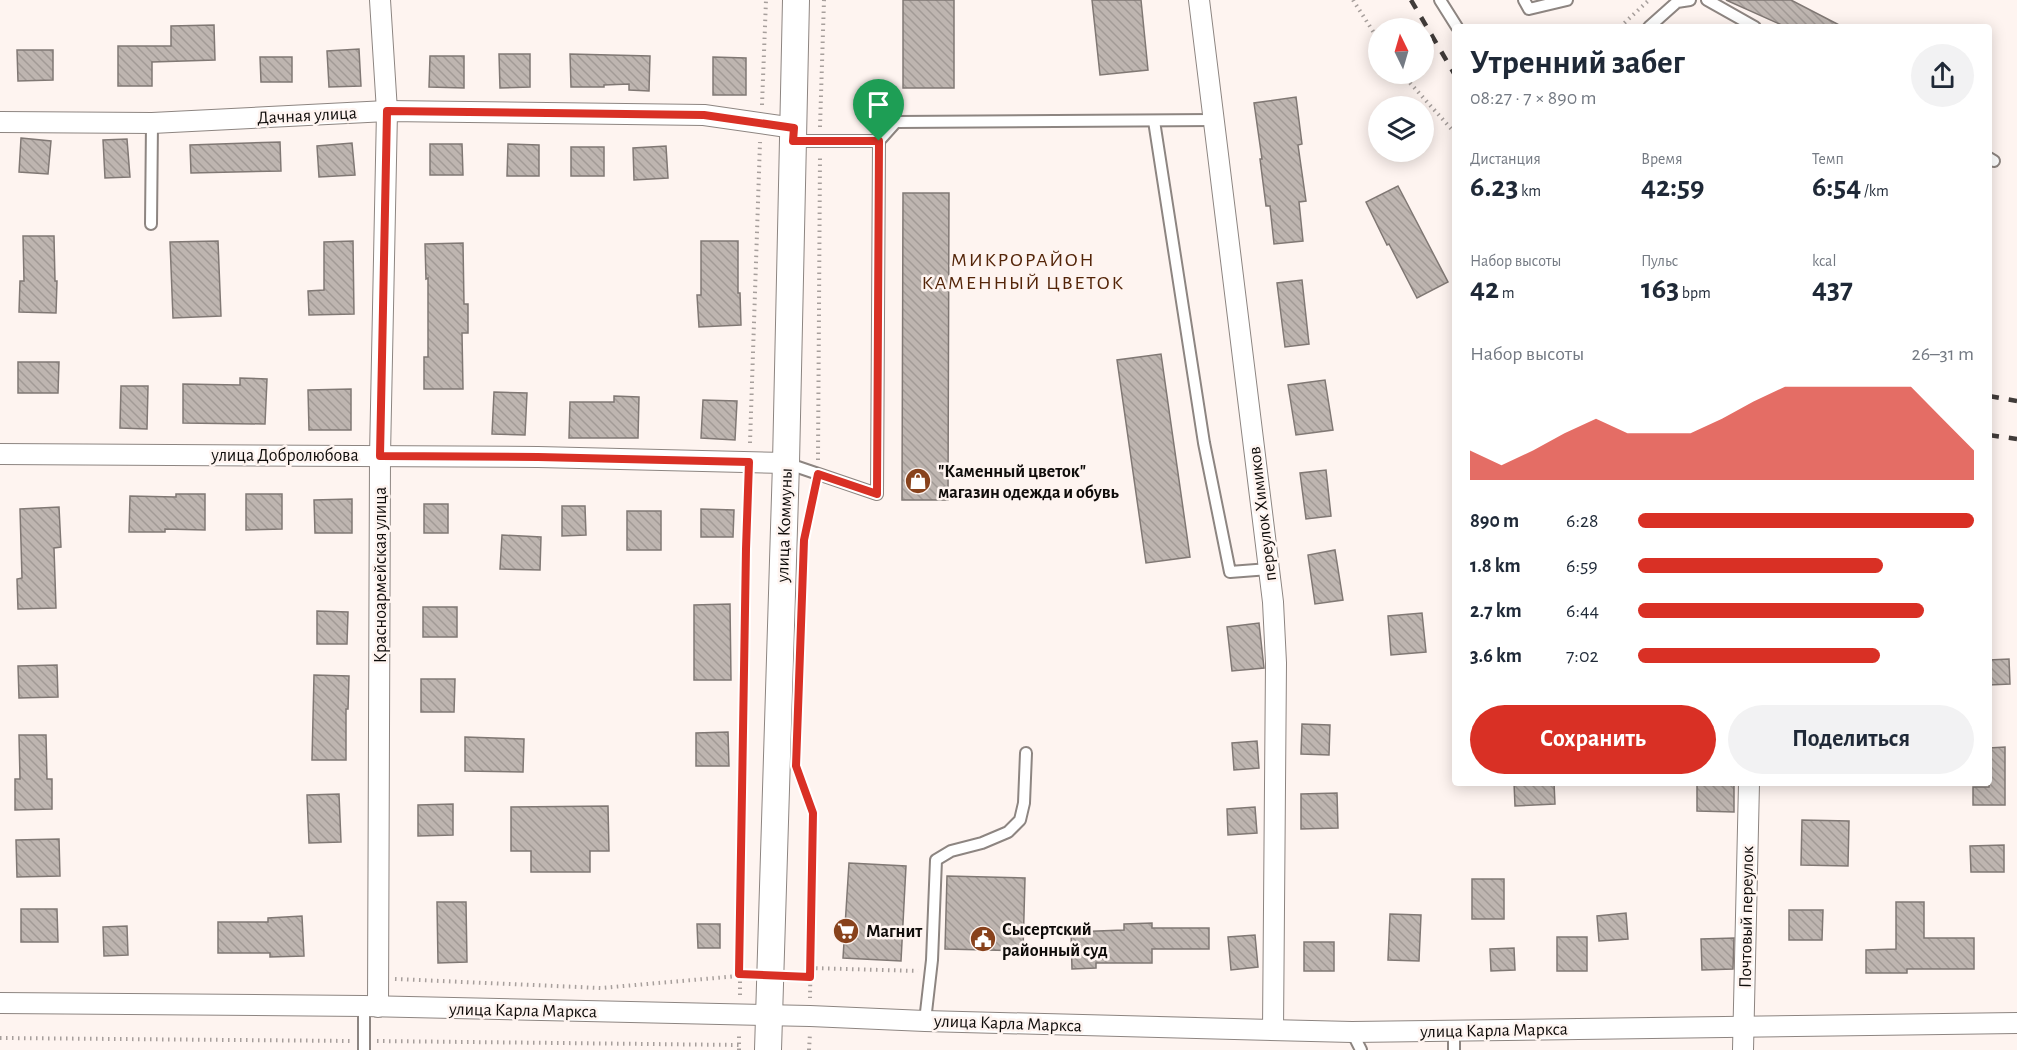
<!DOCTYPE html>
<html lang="ru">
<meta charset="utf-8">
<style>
body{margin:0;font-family:"Alegreya Sans",sans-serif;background:#f2f2f3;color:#1f2937;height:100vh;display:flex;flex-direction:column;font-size:22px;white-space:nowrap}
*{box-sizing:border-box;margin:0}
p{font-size:20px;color:#747a83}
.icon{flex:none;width:33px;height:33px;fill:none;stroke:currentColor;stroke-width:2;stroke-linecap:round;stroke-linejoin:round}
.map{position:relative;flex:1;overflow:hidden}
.sheet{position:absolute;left:1452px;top:24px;width:540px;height:762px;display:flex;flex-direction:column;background:#fff;border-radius:6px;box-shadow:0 3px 15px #0003}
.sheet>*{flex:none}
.needle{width:39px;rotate:355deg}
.fabs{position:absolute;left:1368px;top:18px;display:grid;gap:12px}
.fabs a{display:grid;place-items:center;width:66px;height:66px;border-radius:50%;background:#fff;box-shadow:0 3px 15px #0003;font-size:30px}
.pin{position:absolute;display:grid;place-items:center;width:51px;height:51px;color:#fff;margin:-62px -26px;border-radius:50% 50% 50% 0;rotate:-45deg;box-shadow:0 0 6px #0007}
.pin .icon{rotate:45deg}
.round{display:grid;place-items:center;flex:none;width:63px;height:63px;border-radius:32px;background:#f2f2f3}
.summary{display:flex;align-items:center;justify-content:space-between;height:102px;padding:0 18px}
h1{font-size:33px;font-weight:600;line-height:45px}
.stats{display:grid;grid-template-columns:repeat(3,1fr);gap:9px;height:102px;padding:6px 18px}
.stats div{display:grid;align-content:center}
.stats b{font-size:30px;font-weight:600}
.stats small{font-size:16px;font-weight:400}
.stats p{font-size:16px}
.chart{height:168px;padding:12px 18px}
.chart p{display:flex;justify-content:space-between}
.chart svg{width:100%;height:108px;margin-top:6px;fill:#d93025;opacity:.7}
.cta{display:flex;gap:12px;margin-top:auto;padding:12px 18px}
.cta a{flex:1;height:69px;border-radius:36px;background:#d93025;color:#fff;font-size:24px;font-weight:600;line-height:69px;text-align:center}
.cta a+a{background:#f2f2f3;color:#1f2937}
ul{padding:0 18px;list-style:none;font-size:20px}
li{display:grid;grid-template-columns:96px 72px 1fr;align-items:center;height:45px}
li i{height:15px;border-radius:8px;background:#d93025}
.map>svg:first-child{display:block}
</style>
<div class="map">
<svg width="2017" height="1050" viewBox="0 0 2017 1050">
<defs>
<pattern id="building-back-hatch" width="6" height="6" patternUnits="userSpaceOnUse" patternTransform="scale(1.5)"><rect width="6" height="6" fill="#beb5b0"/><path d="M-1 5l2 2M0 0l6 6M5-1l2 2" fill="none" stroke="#a29a96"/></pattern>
</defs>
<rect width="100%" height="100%" fill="#fef4f0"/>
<g fill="url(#building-back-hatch)" stroke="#807874" stroke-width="1.5">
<rect x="903" y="0" width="51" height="88"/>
<polygon points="1092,0 1141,0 1148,70 1100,75"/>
<polygon points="1726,0 1791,0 1843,27 1786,27"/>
<polygon points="214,25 215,60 152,62 152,86 118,86 118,46 171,46 171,26"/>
<polygon points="359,49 361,86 329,87 327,51"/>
<polygon points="17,50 53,50 53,80 18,81"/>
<polygon points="499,54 530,54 530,87 500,88"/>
<polygon points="570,54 650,56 649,91 629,90 629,84 604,85 604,87 571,87"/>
<polygon points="430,56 464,56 464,88 429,87"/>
<polygon points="260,57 292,57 292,82 261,82"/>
<polygon points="713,57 746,58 746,95 713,95"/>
<polygon points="1296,97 1302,144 1298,145 1306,201 1299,202 1303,241 1274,244 1270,206 1266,206 1260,159 1262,159 1254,103"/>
<polygon points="21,138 51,141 48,174 19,172"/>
<polygon points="127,139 130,177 105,178 103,140"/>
<polygon points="280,142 281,171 191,173 190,145"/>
<polygon points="352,143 355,175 319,177 317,146"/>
<polygon points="430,144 462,144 463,175 430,175"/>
<polygon points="508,144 539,145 539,176 507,176"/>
<polygon points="666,146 668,178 634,180 633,148"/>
<rect x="571" y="147" width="33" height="29"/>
<polygon points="1398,186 1448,282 1417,298 1389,244 1387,245 1366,202"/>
<polygon points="903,193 949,193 948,500 902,500"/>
<polygon points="23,236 54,236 55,281 57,281 56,313 19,312 20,281 24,281"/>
<polygon points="218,241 221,316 173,318 170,242"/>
<polygon points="353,241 354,314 309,315 308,291 324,290 324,242"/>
<polygon points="701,241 738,241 738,293 740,293 741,325 699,327 697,295 701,295"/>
<polygon points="463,243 464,304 468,304 468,333 462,333 463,389 424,389 424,357 428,357 428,278 426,279 425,244"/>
<polygon points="1302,280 1309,344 1285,347 1277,283"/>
<polygon points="1161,354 1190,557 1146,563 1117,360"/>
<polygon points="18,362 59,362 58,393 18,393"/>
<polygon points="240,378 267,379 265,424 183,423 183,384 240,385"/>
<polygon points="1325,380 1333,430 1296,435 1288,385"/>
<polygon points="121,386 148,386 147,429 120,428"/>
<polygon points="351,389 351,430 309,430 308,390"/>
<polygon points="494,392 527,393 525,435 492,434"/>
<polygon points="614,396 639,397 638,438 569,438 570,402 614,402"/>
<polygon points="703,400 737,401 735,440 701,438"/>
<polygon points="1326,470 1331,516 1306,519 1300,473"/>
<polygon points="176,494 205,494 205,530 165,529 165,532 129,532 130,496 176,497"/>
<polygon points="246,494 282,494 282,529 246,530"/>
<polygon points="352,499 352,533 315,533 314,500"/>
<rect x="424" y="504" width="24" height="29"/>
<polygon points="562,506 585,506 586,535 562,536"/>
<polygon points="59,507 61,547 54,548 56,608 18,609 17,579 22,578 20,509"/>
<polygon points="701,509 734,510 733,537 701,537"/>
<rect x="627" y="511" width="34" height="39"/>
<polygon points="502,535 541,537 540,570 500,569"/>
<polygon points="1335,550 1343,600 1315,604 1308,555"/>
<polygon points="730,604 731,680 694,680 694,605"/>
<rect x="423" y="607" width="34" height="30"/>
<polygon points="317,611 348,612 347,644 317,644"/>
<polygon points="1422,613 1426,652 1391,655 1388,616"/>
<polygon points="1259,623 1264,668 1232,671 1227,627"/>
<polygon points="2009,659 2010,684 1989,685 1989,660"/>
<polygon points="57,665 58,697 19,698 18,666"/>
<polygon points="314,675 349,676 348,709 346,709 346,760 312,760"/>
<polygon points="421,679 455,679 454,712 421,712"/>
<polygon points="1302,724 1330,725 1329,755 1301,754"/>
<polygon points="728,732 729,766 696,766 696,733"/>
<polygon points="19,735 46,735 47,779 52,779 52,809 15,810 15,779 20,779"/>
<polygon points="465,737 524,739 523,772 465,771"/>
<polygon points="1257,741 1259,768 1234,770 1232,743"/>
<polygon points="2005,747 2005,805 1973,805 1973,787 1989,787 1989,748"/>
<polygon points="1514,783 1554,783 1555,804 1515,806"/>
<polygon points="1697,783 1734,783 1734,812 1697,811"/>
<polygon points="1337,793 1338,828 1301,829 1301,794"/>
<polygon points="339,794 341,842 309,843 307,795"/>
<polygon points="453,804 453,835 418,836 418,805"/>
<polygon points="608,806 609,851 590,851 590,872 531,872 531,851 511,851 511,807"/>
<polygon points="1255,807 1257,833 1228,835 1227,809"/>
<polygon points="1802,820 1849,821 1848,866 1801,865"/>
<polygon points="59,839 60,876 17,877 16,840"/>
<polygon points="2004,845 2004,872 1971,872 1970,846"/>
<polygon points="849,863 906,866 901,961 843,958"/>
<polygon points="947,876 1025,878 1023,951 945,949"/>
<rect x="1472" y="879" width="32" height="40"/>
<polygon points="437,902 466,902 467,962 438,963"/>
<polygon points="1896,902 1924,902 1924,938 1974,938 1974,969 1907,969 1907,973 1866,973 1866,950 1896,949"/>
<polygon points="21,909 57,909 58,942 21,942"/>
<polygon points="1789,910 1823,910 1822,940 1789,940"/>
<polygon points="1626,913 1628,939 1599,941 1597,916"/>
<polygon points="1390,914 1421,915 1419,961 1388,960"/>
<polygon points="302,916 304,956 270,957 270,953 218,953 218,922 268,922 268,918"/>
<polygon points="1152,923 1152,928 1209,928 1209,949 1152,949 1152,963 1096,963 1096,968 1072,969 1071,932 1124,930 1124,924"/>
<polygon points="697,924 720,924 720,948 698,948"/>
<polygon points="127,926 128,955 104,956 103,927"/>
<polygon points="1255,935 1258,967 1231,970 1228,937"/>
<rect x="1557" y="937" width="30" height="34"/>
<polygon points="1734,938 1733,969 1702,970 1701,939"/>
<rect x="1304" y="942" width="30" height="29"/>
<polygon points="1514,948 1515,970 1491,971 1490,949"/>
</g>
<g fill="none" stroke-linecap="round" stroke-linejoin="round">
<g stroke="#8d8581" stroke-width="14">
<g id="service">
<polyline points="1440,0 1457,27"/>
<polyline points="1524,0 1529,9 1567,0"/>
<polyline points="1707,0 1755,27"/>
<polyline points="1649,27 1677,2 1690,0"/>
<polyline points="1154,121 1204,443 1230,572 1269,569"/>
<polyline points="879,141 896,122 1214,120"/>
<polyline points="1989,158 1994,161"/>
<polyline points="151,224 152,123"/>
<polyline points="786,463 877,494 879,141 794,141"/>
<polyline points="364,1006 364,1050"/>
<polyline points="925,1021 932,960 936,860 951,851 982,843 1008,832 1020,820 1024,803 1026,753"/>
<polyline points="1352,1032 1361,1050"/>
<polyline points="1454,1050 1454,1031"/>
</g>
</g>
<g stroke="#8d8581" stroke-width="22">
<g id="minor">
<polyline points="1199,0 1273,602 1276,663 1273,1030"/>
<polyline points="0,122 152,123 387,111 704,115 794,128"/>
<polyline points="0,454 538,457 786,463"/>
<polyline points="0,1003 364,1006 810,1016 925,1021 1352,1032 2017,1023"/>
<polyline points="378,1007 380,456 387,111 380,0"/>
<polyline points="1743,1050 1749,783"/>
</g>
</g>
<g stroke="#8d8581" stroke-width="28">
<polyline id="tertiary" points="768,1050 786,463 796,0"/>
</g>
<g stroke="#a79f9c" stroke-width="4" stroke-dasharray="1.5 4.5" stroke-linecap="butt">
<polyline points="1353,0 1378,39"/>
<polyline points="1620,27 1649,0"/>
<polyline points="1402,74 1455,133"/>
<polyline points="762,105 766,0"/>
<polyline points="820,127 824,0"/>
<polyline points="750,443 760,142"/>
<polyline points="818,460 820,155"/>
<polyline points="809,519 815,488"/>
<polyline points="800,777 813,813 810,998"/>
<polyline points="810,968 918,971"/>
<polyline points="793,977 810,977"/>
<polyline points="395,979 601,988 750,975"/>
<polyline points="740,995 740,899 749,481"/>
<polyline points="0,1038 352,1041"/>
<polyline points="377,1041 739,1045"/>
<polyline points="739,1050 739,1033"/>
<polyline points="809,1050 810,1033"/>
</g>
<use href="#service" stroke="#fff" stroke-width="10"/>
<use href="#minor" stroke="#fff" stroke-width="20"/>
<use href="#tertiary" stroke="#fff" stroke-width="26"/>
<g stroke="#413c3a" stroke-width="4.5" stroke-dasharray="10 10" stroke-linecap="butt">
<polyline points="1411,0 1455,75"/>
<polyline points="1989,396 2017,401"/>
<polyline points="1989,435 2017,439"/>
</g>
</g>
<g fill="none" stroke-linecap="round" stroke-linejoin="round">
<g stroke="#fff" stroke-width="12">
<polygon id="route" points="387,111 704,115 794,128 793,141 879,141 877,494 818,474 804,540 796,766 813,813 810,977 739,974 746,549 749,462 538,457 380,456"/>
</g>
<use href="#route" stroke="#d93025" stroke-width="8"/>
</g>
<defs>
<g id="shop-disc" transform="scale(1.35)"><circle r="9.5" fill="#88421c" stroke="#fef4f0"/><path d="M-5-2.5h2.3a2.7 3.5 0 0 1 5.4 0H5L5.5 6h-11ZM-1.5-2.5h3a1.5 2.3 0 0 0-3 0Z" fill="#fff"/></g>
<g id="supermarket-disc" transform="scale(1.35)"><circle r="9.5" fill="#88421c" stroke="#fef4f0"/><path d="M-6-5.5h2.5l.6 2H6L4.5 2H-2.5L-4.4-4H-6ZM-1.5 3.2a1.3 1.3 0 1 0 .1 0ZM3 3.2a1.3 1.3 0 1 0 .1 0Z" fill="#fff"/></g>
<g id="civic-disc" transform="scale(1.35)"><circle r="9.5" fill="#88421c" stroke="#fef4f0"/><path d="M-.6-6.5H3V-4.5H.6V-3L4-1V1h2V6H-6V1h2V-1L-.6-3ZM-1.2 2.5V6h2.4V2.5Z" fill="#fff"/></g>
</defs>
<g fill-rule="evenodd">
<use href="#shop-disc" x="918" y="481"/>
<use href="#supermarket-disc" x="846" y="931"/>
<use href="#civic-disc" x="983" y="939"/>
</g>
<g text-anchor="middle" stroke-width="5" stroke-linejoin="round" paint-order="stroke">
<g font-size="18" fill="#0f0c0a" stroke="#fef4f0">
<text transform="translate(307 115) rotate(-3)" y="6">Дачная улица</text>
<text x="285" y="461">улица Добролюбова</text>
<text transform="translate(1262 514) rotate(-97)" y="6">переулок Химиков</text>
<text transform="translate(784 525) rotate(-88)" y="6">улица Коммуны</text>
<text transform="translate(380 575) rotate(-90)" y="6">Красноармейская улица</text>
<text transform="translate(1746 917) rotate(-89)" y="6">Почтовый переулок</text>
<text transform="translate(523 1010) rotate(1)" y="6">улица Карла Маркса</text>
<text transform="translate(1008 1023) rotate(2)" y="6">улица Карла Маркса</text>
<text transform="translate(1494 1030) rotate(-1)" y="6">улица Карла Маркса</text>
</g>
<g font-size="18" font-weight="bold" fill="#0f0c0a" stroke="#fef4f0" text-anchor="start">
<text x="938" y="477">"Каменный цветок"<tspan x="938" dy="21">магазин одежда и обувь</tspan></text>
<text x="1002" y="935">Сысертский<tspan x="1002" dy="21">районный суд</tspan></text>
<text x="866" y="937">Магнит</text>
</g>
<g font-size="20" letter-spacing="1.5" fill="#532408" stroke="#fef4f0">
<text x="1023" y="266">МИКРОРАЙОН<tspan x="1023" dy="23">КАМЕННЫЙ ЦВЕТОК</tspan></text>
</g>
</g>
</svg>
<div class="fabs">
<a><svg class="needle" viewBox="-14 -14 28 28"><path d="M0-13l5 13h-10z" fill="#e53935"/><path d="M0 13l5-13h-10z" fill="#747a83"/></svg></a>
<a><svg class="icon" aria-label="layers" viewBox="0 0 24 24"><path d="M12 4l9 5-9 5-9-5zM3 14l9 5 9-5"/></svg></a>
</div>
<div class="pin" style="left:879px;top:141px;background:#1e9e55"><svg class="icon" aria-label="arrive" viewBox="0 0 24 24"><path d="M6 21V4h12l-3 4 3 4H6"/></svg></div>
<section class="sheet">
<div class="summary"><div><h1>Утренний забег</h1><p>08:27 · 7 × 890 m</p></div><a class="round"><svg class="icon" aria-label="share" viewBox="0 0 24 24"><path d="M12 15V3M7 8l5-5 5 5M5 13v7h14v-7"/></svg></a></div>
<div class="stats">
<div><p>Дистанция</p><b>6.23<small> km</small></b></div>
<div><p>Время</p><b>42:59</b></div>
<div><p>Темп</p><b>6:54<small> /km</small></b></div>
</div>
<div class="stats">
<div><p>Набор высоты</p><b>42<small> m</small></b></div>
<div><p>Пульс</p><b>163<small> bpm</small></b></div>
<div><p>kcal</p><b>437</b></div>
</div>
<div class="chart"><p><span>Набор высоты</span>26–31 m</p>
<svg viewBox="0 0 160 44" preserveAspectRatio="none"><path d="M0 44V32L10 38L20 32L30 25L40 19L50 25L60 25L70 25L80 19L90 12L100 6L110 6L120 6L130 6L140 6L150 19L160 32V44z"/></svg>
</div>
<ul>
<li><b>890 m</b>6:28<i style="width:100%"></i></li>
<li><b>1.8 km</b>6:59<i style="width:73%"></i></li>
<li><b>2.7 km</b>6:44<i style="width:85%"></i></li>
<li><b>3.6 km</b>7:02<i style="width:72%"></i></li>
</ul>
<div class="cta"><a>Сохранить</a><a>Поделиться</a></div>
</section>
</div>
